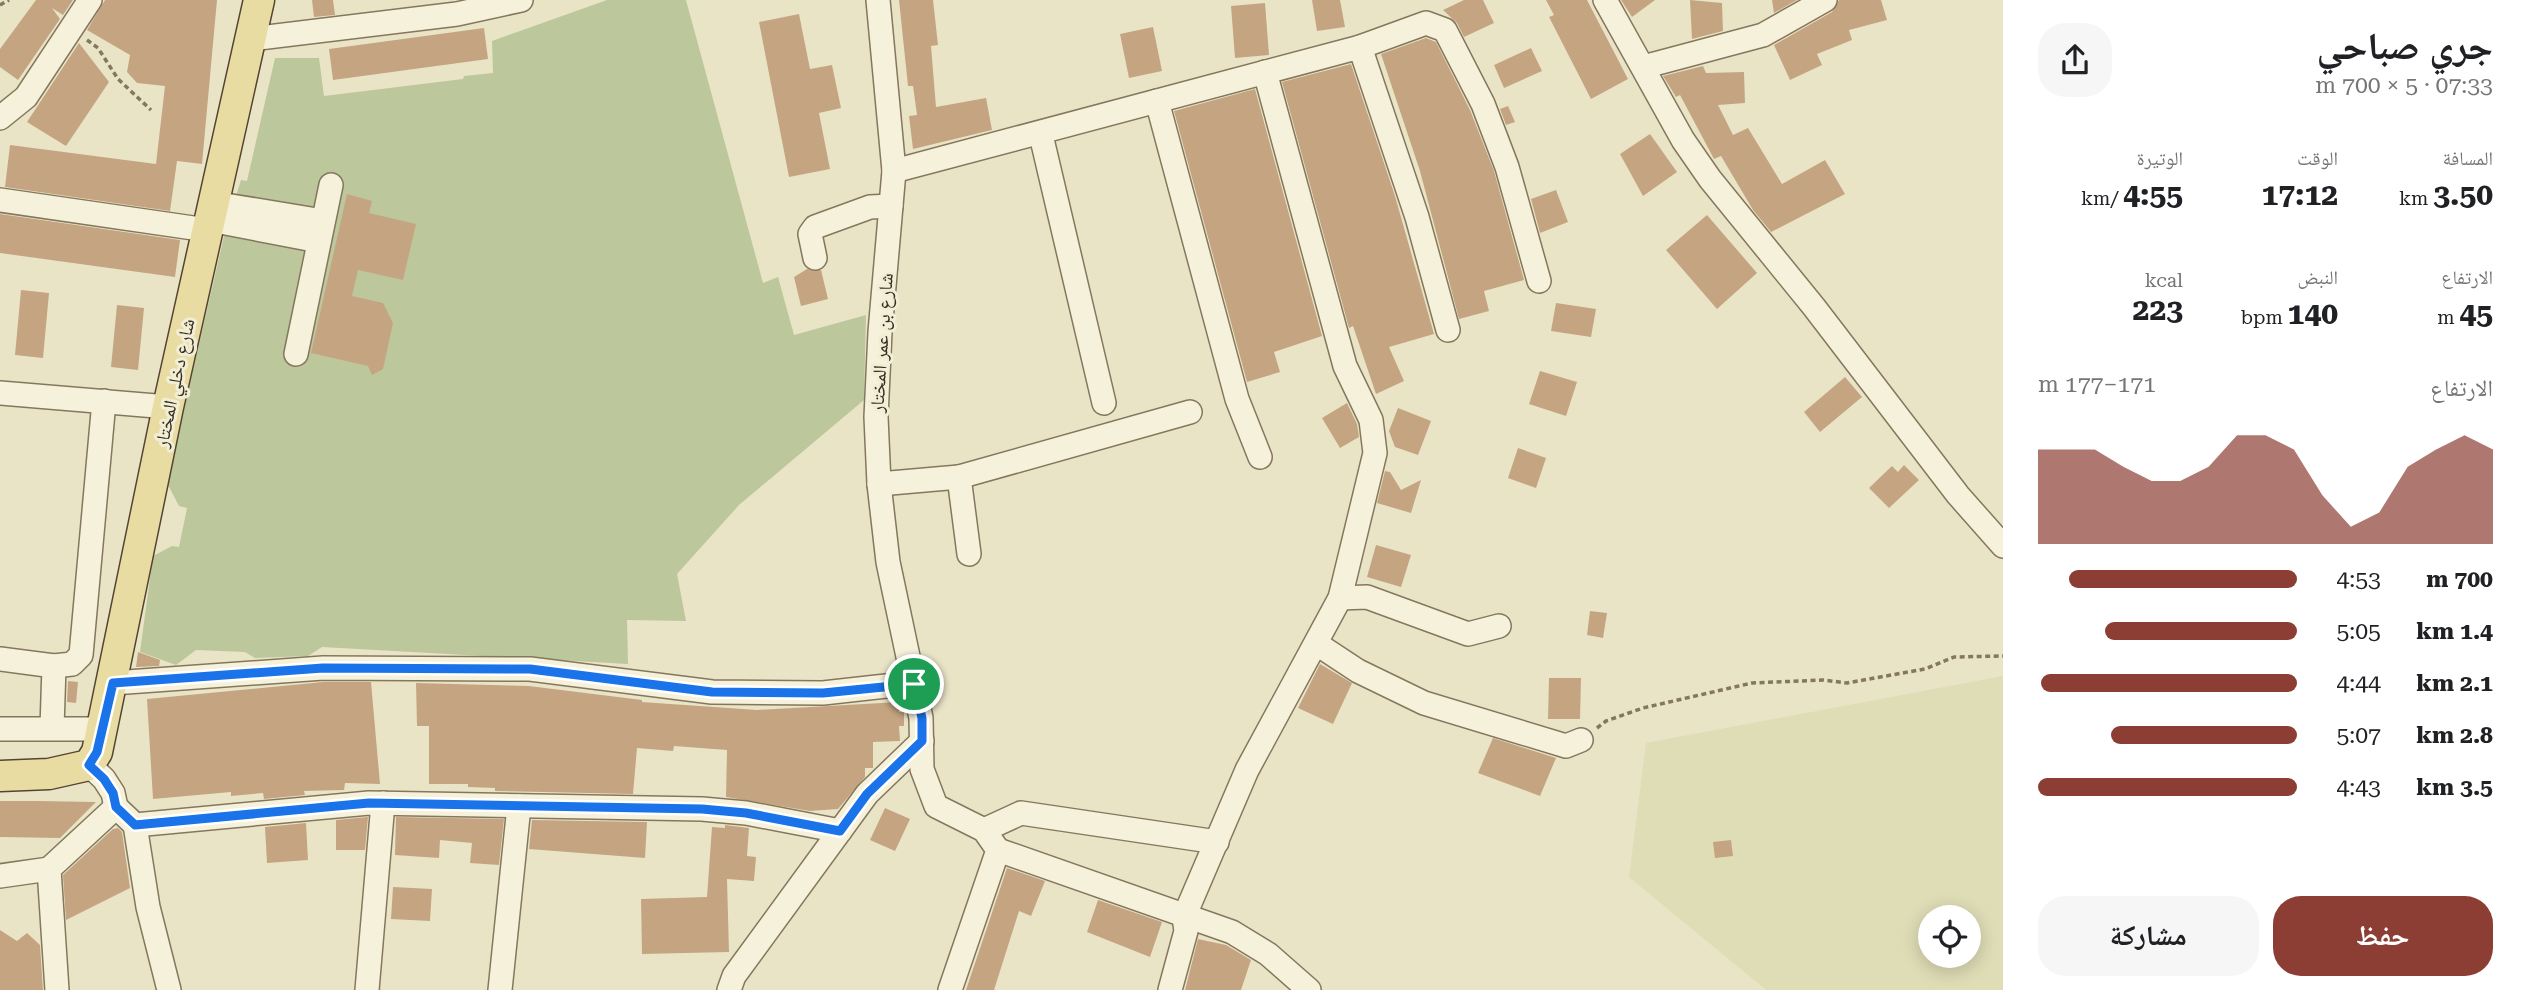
<!DOCTYPE html>
<html lang="ar">
<meta charset="utf-8">
<style>
body{margin:0;font-family:"Roboto Serif","Noto Naskh Arabic",serif;background:#f6f6f6;color:#202124;direction:rtl;height:100vh;display:flex;flex-direction:column;font-size:26px;white-space:nowrap}
*{box-sizing:border-box;margin:0}
p{font-size:23px;color:#757577}
.icon{flex:none;width:38px;height:38px;fill:none;stroke:currentColor;stroke-width:2;stroke-linecap:round;stroke-linejoin:round}
.map{position:relative;flex:1;overflow:hidden;direction:ltr}
.sheet{display:flex;flex-direction:column;background:#fff;width:525px}
.sheet>*{flex:none}
.tools{position:absolute;left:1918px;top:905px;display:grid;gap:14px}
.tools a{display:grid;place-items:center;width:63px;height:63px;border-radius:50%;background:#fff;box-shadow:0 4px 18px #0003;font-size:35px}
.pin{position:absolute;display:grid;place-items:center;width:60px;height:60px;color:#fff;margin:-30px;border:4px solid #fff;border-radius:50%;box-shadow:0 2px 7px #0007}
.round{display:grid;place-items:center;flex:none;width:74px;height:74px;border-radius:28px;background:#f6f6f6}
.overview{display:flex;align-items:center;justify-content:space-between;height:119px;padding:0 35px}
h1{font-size:38px;font-weight:700;line-height:52px}
.stats{display:grid;grid-template-columns:repeat(3,1fr);gap:10px;height:119px;padding:7px 35px}
.stats div{display:grid;align-content:center}
.stats b{font-size:30px;font-weight:700}
.stats small{font-size:19px;font-weight:400}
.stats p{font-size:19px}
.chart{height:196px;padding:14px 35px}
.chart p{display:flex;justify-content:space-between}
.chart svg{width:100%;height:126px;margin-top:7px;fill:#8d3e34;opacity:.7}
.cta{display:flex;gap:14px;margin-top:auto;padding:14px 35px}
.cta a{flex:1;height:80px;border-radius:28px;background:#8d3e34;color:#fff;font-size:28px;font-weight:700;line-height:80px;text-align:center}
.cta a+a{background:#f6f6f6;color:#202124}
ul{padding:0 35px;list-style:none;font-size:23px}
li{display:grid;grid-template-columns:112px 84px 1fr;align-items:center;height:52px}
li i{height:18px;border-radius:9px;background:#8d3e34}
main{display:flex;flex:1;min-height:0}
.map>svg:first-child{display:block}
</style>
<main>
<section class="sheet">
<div class="overview"><div><h1>جري صباحي</h1><p>07:33 · 5 × 700 m</p></div><a class="round"><svg class="icon" aria-label="share" viewBox="0 0 24 24"><path d="M12 15V3M7 8l5-5 5 5M5 13v7h14v-7"/></svg></a></div>
<div class="stats">
<div><p>المسافة</p><b>3.50<small> km</small></b></div>
<div><p>الوقت</p><b>17:12</b></div>
<div><p>الوتيرة</p><b>4:55<small> /km</small></b></div>
</div>
<div class="stats">
<div><p>الارتفاع</p><b>45<small> m</small></b></div>
<div><p>النبض</p><b>140<small> bpm</small></b></div>
<div><p>kcal</p><b>223</b></div>
</div>
<div class="chart"><p><span>الارتفاع</span>171–177 m</p>
<svg viewBox="0 0 160 44" preserveAspectRatio="none"><path d="M0 44V11L10 11L20 11L30 17L40 22L50 22L60 17L70 6L80 6L90 11L100 27L110 38L120 33L130 17L140 11L150 6L160 11V44z"/></svg>
</div>
<ul>
<li><b>700 m</b>4:53<i style="width:88%"></i></li>
<li><b>1.4 km</b>5:05<i style="width:74%"></i></li>
<li><b>2.1 km</b>4:44<i style="width:99%"></i></li>
<li><b>2.8 km</b>5:07<i style="width:72%"></i></li>
<li><b>3.5 km</b>4:43<i style="width:100%"></i></li>
</ul>
<div class="cta"><a>حفظ</a><a>مشاركة</a></div>
</section>
<div class="map">
<svg width="2003" height="990" viewBox="0 0 2003 990">
<rect width="100%" height="100%" fill="#eae4c7"/>
<path fill="#dfddb6" fill-rule="evenodd" d="M2003 676V990H1766L1629 877 1646 743ZM1930 917H1969V956H1930Z"/>
<polygon fill="#bdc79c" points="607,0 686,0 763,283 778,277 794,335 866,315 864,400 739,505 677,574 686,621 627,620 628,664 322,647 308,656 255,658 245,652 196,650 176,665 140,652 153,556 172,546 179,547 187,508 179,506 167,483 225,232 241,180 247,181 275,58 319,58 324,96 463,79 464,76 493,73 492,41"/>
<g fill="#c5a581">
<polygon points="36,0 73,0 63,15 52,8 60,19 18,80 0,67 0,49"/>
<polygon points="105,0 217,0 202,164 177,161 170,211 5,187 10,145 156,164 165,86 137,83 127,72 130,55 87,30"/>
<polygon points="312,0 333,0 335,15 314,17"/>
<polygon points="899,0 933,0 938,45 931,46 936,107 986,98 992,130 913,149 909,116 917,115 913,86 908,86"/>
<polygon points="1312,0 1340,0 1345,27 1317,31"/>
<polygon points="1464,0 1483,0 1494,23 1464,37 1457,23 1443,10"/>
<polygon points="1546,0 1587,0 1628,79 1591,99 1549,17 1554,15"/>
<polygon points="1621,0 1655,0 1632,17"/>
<polygon points="1690,0 1722,3 1723,31 1692,39"/>
<polygon points="1772,0 1797,0 1774,13"/>
<polygon points="1839,0 1881,0 1887,20 1849,30 1852,40 1817,54 1822,65 1790,80 1774,45 1832,12"/>
<polygon points="1265,3 1269,55 1235,58 1231,6"/>
<polygon points="799,14 810,69 832,65 841,108 819,113 830,169 789,177 759,22"/>
<polygon points="1153,27 1162,71 1129,78 1120,34"/>
<polygon points="484,28 488,59 333,80 329,49"/>
<polygon points="1426,38 1436,42 1470,110 1494,171 1524,280 1484,291 1489,311 1459,319 1420,171 1381,54"/>
<polygon points="79,43 109,82 66,146 27,122"/>
<polygon points="1531,48 1542,71 1504,88 1494,65"/>
<polygon points="1351,64 1395,196 1434,334 1389,347 1404,381 1376,394 1353,326 1349,328 1282,82"/>
<polygon points="1703,66 1706,73 1744,72 1745,103 1718,105 1733,135 1748,128 1782,184 1825,160 1845,194 1771,232 1753,210 1721,156 1714,159 1680,95 1676,97 1663,76"/>
<polygon points="1255,89 1322,336 1274,352 1280,372 1247,382 1174,111"/>
<polygon points="1508,106 1515,122 1506,125 1500,109"/>
<polygon points="1650,134 1677,172 1643,196 1620,154"/>
<polygon points="1556,190 1568,222 1540,233 1531,199"/>
<polygon points="347,194 372,201 369,213 416,224 403,280 358,270 352,296 383,303 393,323 383,369 372,375 368,366 311,353"/>
<polygon points="0,214 180,240 175,277 0,253"/>
<polygon points="1707,215 1757,273 1717,309 1666,250"/>
<polygon points="807,269 821,270 828,299 801,306 794,277"/>
<polygon points="21,290 49,293 43,358 15,355"/>
<polygon points="1556,303 1596,309 1591,337 1551,331"/>
<polygon points="117,305 144,308 138,370 111,367"/>
<polygon points="1540,371 1577,382 1566,416 1529,404"/>
<polygon points="1845,377 1862,397 1820,432 1804,412"/>
<polygon points="1347,403 1357,424 1359,437 1340,448 1322,418"/>
<polygon points="1398,408 1431,421 1418,455 1395,447 1389,431"/>
<polygon points="1518,448 1546,458 1536,488 1508,478"/>
<polygon points="1904,465 1919,480 1889,508 1869,488 1892,466 1898,472"/>
<polygon points="1385,471 1390,472 1401,490 1421,480 1411,513 1377,503"/>
<polygon points="1376,545 1411,555 1401,587 1367,577"/>
<polygon points="1590,611 1607,613 1603,638 1587,635"/>
<polygon points="138,652 160,660 159,666 136,667"/>
<polygon points="1320,664 1352,683 1333,724 1298,708"/>
<polygon points="1549,678 1581,678 1580,719 1548,719"/>
<polygon points="68,681 78,682 76,703 67,702"/>
<polygon points="323,682 371,682 380,784 345,783 344,790 304,791 305,795 264,799 263,793 231,796 231,792 153,799 147,699"/>
<polygon points="416,683 529,686 642,700 642,702 757,710 899,702 899,712 904,712 904,726 899,726 900,741 873,742 873,768 865,768 865,777 838,809 810,811 726,797 727,750 674,746 673,751 637,748 633,794 495,791 495,788 468,787 468,784 429,784 429,726 417,726"/>
<polygon points="1493,738 1556,758 1540,796 1478,773"/>
<polygon points="0,801 38,801 96,802 60,838 0,837"/>
<polygon points="885,808 910,819 895,851 870,840"/>
<polygon points="368,817 365,850 336,850 336,820"/>
<polygon points="396,817 504,819 499,865 470,863 472,843 440,840 439,858 395,855"/>
<polygon points="532,820 647,822 645,858 529,849"/>
<polygon points="306,823 308,860 267,863 265,827"/>
<polygon points="725,825 749,828 747,856 756,857 754,881 727,879 729,952 642,954 641,899 707,897 712,827 725,828"/>
<polygon points="118,828 122,832 130,888 66,920 63,875 113,829"/>
<polygon points="1731,840 1733,856 1715,858 1713,842"/>
<polygon points="1007,868 1045,881 1031,916 1019,911 994,990 966,990"/>
<polygon points="393,887 432,889 430,921 391,919"/>
<polygon points="1098,900 1162,922 1150,957 1087,932"/>
<polygon points="0,930 17,941 27,933 40,945 43,990 0,990"/>
<polygon points="1198,939 1226,945 1251,960 1241,990 1185,990"/>
</g>
<g fill="none" stroke-linecap="round" stroke-linejoin="round">
<g stroke="#84775e" stroke-width="26">
<g id="minor">
<polyline points="878,0 894,171 880,332 876,417 879,484 888,562 921,718 922,769 936,806 984,830 998,850 950,990"/>
<polyline points="1605,0 1683,140 1710,179 1814,307 1958,495 2003,546"/>
<polyline points="251,39 457,14 521,0"/>
<polyline points="1360,47 1417,217 1448,330"/>
<polyline points="1643,67 1763,35 1825,0"/>
<polyline points="1157,101 1237,399 1260,457"/>
<polyline points="0,118 26,97 90,0"/>
<polyline points="1041,135 1104,403"/>
<polyline points="894,171 1360,47 1426,23 1445,30 1483,104 1507,167 1539,281"/>
<polyline points="0,200 207,230"/>
<polyline points="213,203 323,221"/>
<polyline points="210,220 319,241"/>
<polyline points="815,258 810,234 815,227 870,207 891,206"/>
<polyline points="296,354 331,185"/>
<polyline points="0,393 168,407"/>
<polyline points="959,477 969,554"/>
<polyline points="879,484 959,477 1190,412"/>
<polyline points="1340,598 1367,597 1468,634 1499,626"/>
<polyline points="1317,644 1358,671 1424,703 1566,746 1581,740"/>
<polyline points="0,659 54,666 52,728"/>
<polyline points="54,666 72,664 81,655 104,401"/>
<polyline points="113,683 323,668 530,669 712,692 823,693 913,683"/>
<polyline points="0,729 104,729"/>
<polyline points="89,765 104,779 113,793 116,807 135,825 148,907 169,990"/>
<polyline points="135,825 369,803 702,809 746,813 840,831"/>
<polyline points="984,830 1021,813 1217,842"/>
<polyline points="998,850 1232,932 1268,954 1309,990"/>
<polyline points="0,876 49,869"/>
<polyline points="57,990 49,869 116,807"/>
<polyline points="367,990 383,803"/>
<polyline points="500,990 519,806"/>
<polyline points="729,990 734,976 867,794 922,741"/>
<polyline points="1170,990 1186,931 1184,917 1247,770 1340,598 1375,453 1371,420 1345,366 1265,72"/>
</g>
</g>
<g stroke="#534532" stroke-width="33">
<polyline id="major" points="0,776 49,774 89,765 97,752 168,407 259,0"/>
</g>
<g stroke="#84775e" stroke-width="3.5" stroke-dasharray="5 3.5" stroke-linecap="butt">
<polyline points="0,5 9,0"/>
<polyline points="87,40 98,48 118,79 151,110"/>
<polyline points="1597,728 1606,721 1643,708 1752,683 1823,680 1847,683 1925,669 1954,657 2003,656"/>
</g>
<use href="#minor" stroke="#f6f1da" stroke-width="23"/>
<use href="#major" stroke="#e9dca3" stroke-width="30"/>
</g>
<g fill="none" stroke-linecap="round" stroke-linejoin="round">
<g stroke="#fff" stroke-width="14">
<polygon id="route" points="323,668 530,669 712,692 823,693 914,684 922,718 922,741 867,794 840,831 746,813 702,809 369,803 135,825 116,807 113,793 104,779 89,765 97,752 113,683"/>
</g>
<use href="#route" stroke="#1a73e8" stroke-width="9"/>
</g>
<g text-anchor="middle" stroke-width="6" stroke-linejoin="round" paint-order="stroke">
<g font-size="19" fill="#362e21" stroke="#f2eed6">
<text transform="translate(881 343) rotate(-86)" y="7">شارع بن عمر المختار</text>
<text transform="translate(174 383) rotate(-78)" y="7">شارع دخلي المختار</text>
</g>
</g>
</svg>
<div class="tools">
<a><svg class="icon" aria-label="locate" viewBox="0 0 24 24"><circle cx="12" cy="12" r="6"/><path d="M12 2v4M12 18v4M2 12h4M18 12h4"/></svg></a>
</div>
<div class="pin" style="left:914px;top:684px;background:#1e9e55"><svg class="icon" aria-label="arrive" viewBox="0 0 24 24"><path d="M6 21V4h12l-3 4 3 4H6"/></svg></div>
</div>
</main>
